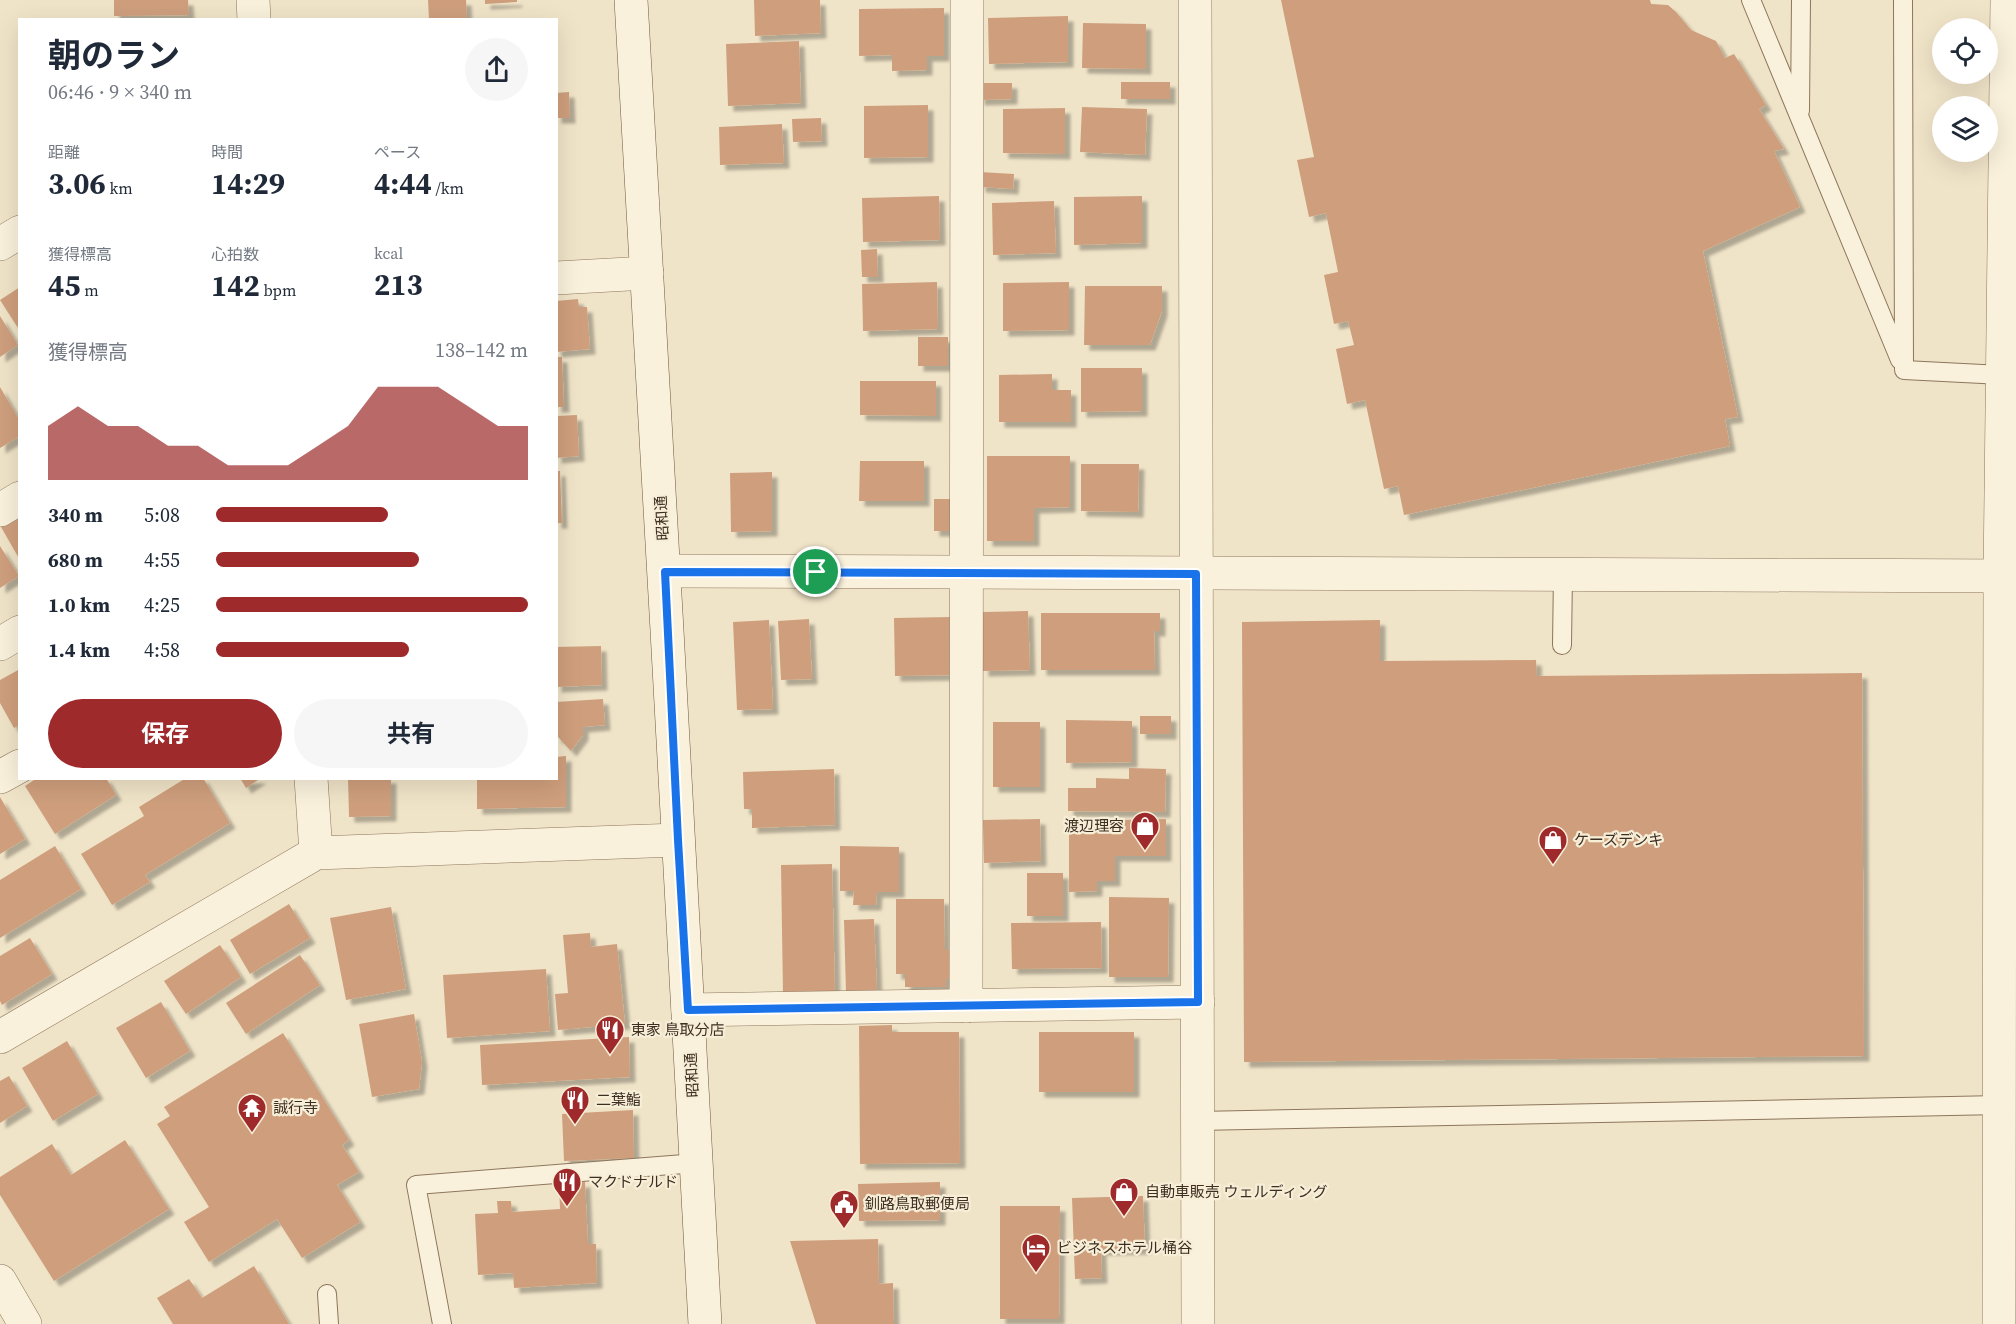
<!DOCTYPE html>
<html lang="ja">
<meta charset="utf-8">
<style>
body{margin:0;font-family:"Source Serif 4","Noto Sans JP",serif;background:#f6f6f7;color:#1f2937;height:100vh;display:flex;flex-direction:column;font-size:22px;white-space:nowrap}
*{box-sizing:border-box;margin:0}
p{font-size:20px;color:#747a83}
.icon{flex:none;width:33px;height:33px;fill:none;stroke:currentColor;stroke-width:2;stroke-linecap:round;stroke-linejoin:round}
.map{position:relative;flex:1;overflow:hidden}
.panel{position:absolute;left:18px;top:18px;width:540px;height:762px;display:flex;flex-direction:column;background:#fff;border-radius:0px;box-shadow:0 6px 24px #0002}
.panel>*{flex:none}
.fabs{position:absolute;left:1932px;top:18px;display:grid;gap:12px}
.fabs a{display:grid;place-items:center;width:66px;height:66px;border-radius:50%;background:#fff;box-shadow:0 6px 24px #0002;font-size:30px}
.pin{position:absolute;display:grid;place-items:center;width:51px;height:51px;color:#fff;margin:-26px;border:3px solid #fff;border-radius:50%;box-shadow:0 2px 6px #0007}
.round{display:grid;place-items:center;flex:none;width:63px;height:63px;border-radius:32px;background:#f6f6f7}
.overview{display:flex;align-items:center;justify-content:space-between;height:102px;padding:0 30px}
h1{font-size:33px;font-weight:700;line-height:45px}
.figures{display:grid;grid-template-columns:repeat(3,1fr);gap:9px;height:102px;padding:6px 30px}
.figures div{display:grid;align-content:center}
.figures b{font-size:30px;font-weight:700}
.figures small{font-size:16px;font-weight:400}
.figures p{font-size:16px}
.chart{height:168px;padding:12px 30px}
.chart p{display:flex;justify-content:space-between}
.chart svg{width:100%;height:108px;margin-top:6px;fill:#9e2a2b;opacity:.7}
.action{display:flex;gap:12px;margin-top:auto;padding:12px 30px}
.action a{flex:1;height:69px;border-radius:36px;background:#9e2a2b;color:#fff;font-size:24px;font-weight:700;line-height:69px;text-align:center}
.action a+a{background:#f6f6f7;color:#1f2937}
ul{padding:0 30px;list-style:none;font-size:20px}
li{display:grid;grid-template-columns:96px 72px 1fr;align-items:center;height:45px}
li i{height:15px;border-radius:8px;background:#9e2a2b}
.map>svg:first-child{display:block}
</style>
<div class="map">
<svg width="2016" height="1324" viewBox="0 0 2016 1324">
<defs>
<filter id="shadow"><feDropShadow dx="5.5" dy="5.5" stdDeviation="1.5" flood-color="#0004"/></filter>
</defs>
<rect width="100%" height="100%" fill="#f0e4c8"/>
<g fill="#cf9f7d" filter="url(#shadow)">
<polygon points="114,0 188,0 189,15 114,16"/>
<polygon points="428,0 466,0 467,20 429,20"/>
<polygon points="485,0 517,0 517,2 485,4"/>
<polygon points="754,0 820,0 821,33 755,36"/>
<polygon points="1281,0 1650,0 1651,4 1668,5 1676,12 1691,30 1716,41 1725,58 1734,54 1766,105 1759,109 1784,149 1774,151 1800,207 1703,251 1738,417 1725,419 1730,446 1404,515 1398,486 1384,489 1365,400 1347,404 1336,349 1354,345 1348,321 1334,324 1324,275 1338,272 1326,213 1309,217 1297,160 1314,157"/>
<polygon points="944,8 944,56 927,56 927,70 892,71 892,55 859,56 859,9"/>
<polygon points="1068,16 1068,62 989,64 988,18"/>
<polygon points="1083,23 1146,24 1146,69 1082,68"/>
<polygon points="799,41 801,103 728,106 726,44"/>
<rect x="1121" y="82" width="49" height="17"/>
<polygon points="979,83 1012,83 1012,99 979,100"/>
<polygon points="569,92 570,118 556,118 556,93"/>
<polygon points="928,105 928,157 864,158 864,106"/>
<polygon points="1082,107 1147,109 1145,155 1080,152"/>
<polygon points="1065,108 1065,154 1003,153 1003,109"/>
<polygon points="821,118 822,141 793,142 792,119"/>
<polygon points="782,124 784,163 720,165 719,127"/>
<polygon points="980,172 1014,174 1013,189 980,187"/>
<polygon points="939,196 940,240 863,242 862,198"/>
<polygon points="1142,196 1142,243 1074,245 1074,197"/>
<polygon points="1054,201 1056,253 993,255 992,203"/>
<polygon points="877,249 878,277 862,277 861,250"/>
<polygon points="937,282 938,329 863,331 862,284"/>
<polygon points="1069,282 1069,330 1003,331 1003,283"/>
<polygon points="1085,286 1162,286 1162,311 1150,345 1084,345"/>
<polygon points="20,287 20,331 0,300"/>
<polygon points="578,299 579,307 587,307 590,349 556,352 556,301"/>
<polygon points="0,316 18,345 0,357"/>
<rect x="918" y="337" width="30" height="29"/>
<polygon points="556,357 562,357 564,407 556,407"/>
<polygon points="1081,368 1142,368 1142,411 1081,412"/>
<polygon points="1052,374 1052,390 1071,390 1071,422 999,422 999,375"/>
<polygon points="860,381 936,381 936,416 860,415"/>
<polygon points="0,387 20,421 20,436 0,448"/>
<polygon points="577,415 579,456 556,458 556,416"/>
<polygon points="987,456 1070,456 1070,507 1034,508 1034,541 987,541"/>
<polygon points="860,461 924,461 924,501 859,501"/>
<polygon points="1081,464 1139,464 1138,512 1081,511"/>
<polygon points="556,471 560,471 562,523 556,523"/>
<polygon points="772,472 772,531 731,532 730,473"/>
<rect x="934" y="499" width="18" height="32"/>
<polygon points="20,517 20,560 1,527"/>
<polygon points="0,546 19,576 0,588"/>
<polygon points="1028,611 1030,670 983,671 983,612"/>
<polygon points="1041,613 1160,613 1160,631 1154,631 1155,670 1041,670"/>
<polygon points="951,617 952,675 895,676 894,618"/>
<polygon points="809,619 812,679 781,680 778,621"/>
<polygon points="769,620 773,709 737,710 733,622"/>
<polygon points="1380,620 1380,661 1536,660 1537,676 1862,673 1864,1056 1244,1062 1242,622"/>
<polygon points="601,646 602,685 556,687 556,647"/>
<polygon points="20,669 20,725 14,728 0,703 0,680"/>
<polygon points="603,699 605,725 583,727 583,735 571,751 558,737 556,739 556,702"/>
<rect x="1140" y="716" width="31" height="18"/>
<polygon points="1066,720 1132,721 1132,762 1066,763"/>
<rect x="993" y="722" width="47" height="65"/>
<polygon points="566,756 566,807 477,809 477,778 556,778 556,757"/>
<polygon points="1129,768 1166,769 1165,812 1068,811 1068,788 1096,788 1096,778 1129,779"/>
<polygon points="834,769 835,825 752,828 752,809 744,809 743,772"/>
<polygon points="37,778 106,778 116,795 55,834 25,786"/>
<polygon points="186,778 203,778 230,823 145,875 150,882 112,905 81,854 144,816 139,807"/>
<polygon points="240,778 261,778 246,788"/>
<polygon points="348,778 391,778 391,816 349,817"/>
<polygon points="0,797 25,839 0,854"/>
<polygon points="1040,819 1041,861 984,863 983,820"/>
<polygon points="1166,819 1166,856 1115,856 1115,881 1097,881 1097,891 1069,892 1069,821"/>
<polygon points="55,846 81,889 0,938 0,880"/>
<polygon points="840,846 899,847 899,892 877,892 876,905 853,905 854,891 840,891"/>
<polygon points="832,864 835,994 783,995 781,865"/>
<rect x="1027" y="873" width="36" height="43"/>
<polygon points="1109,897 1169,898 1168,977 1109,977"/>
<polygon points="896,899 944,899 945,950 953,950 953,979 946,979 946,987 905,987 905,974 896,974"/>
<polygon points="289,904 310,938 250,974 230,940"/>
<polygon points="391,907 406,989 346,1000 330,918"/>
<polygon points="874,919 877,992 846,993 844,920"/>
<polygon points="1101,922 1102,968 1012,969 1011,923"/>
<polygon points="590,933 591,947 617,944 625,1024 558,1030 555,994 568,993 563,935"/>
<polygon points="30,938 52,974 2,1005 0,1001 0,956"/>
<polygon points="220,945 241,977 186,1014 164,981"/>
<polygon points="300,955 320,985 246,1034 226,1003"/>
<polygon points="546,969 550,1031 447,1038 443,975"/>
<polygon points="161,1002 190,1051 146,1078 116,1028"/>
<polygon points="414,1014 422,1062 419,1089 372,1097 359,1024"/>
<polygon points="892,1025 892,1032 959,1032 960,1163 860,1164 859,1026"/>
<rect x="1039" y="1032" width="95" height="60"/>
<polygon points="283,1033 349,1140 342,1145 359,1172 337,1185 360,1222 302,1258 277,1219 209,1262 184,1222 209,1207 157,1124 170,1116 164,1107"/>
<polygon points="629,1037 630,1077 482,1085 480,1045"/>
<polygon points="67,1041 98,1094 53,1121 22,1068"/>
<polygon points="9,1076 27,1106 0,1123 0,1081"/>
<polygon points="633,1110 634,1158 564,1161 562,1114"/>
<polygon points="125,1140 169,1209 54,1281 0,1195 0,1177 52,1144 71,1175"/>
<polygon points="585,1182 588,1244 596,1244 597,1283 514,1288 513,1273 478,1275 475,1214 498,1213 497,1201 511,1201 512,1212 560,1209 559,1183"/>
<polygon points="940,1182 940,1220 859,1221 858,1184"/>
<polygon points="1143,1196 1145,1249 1101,1250 1102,1278 1075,1279 1072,1198"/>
<polygon points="1000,1206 1060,1206 1059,1319 1000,1319"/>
<polygon points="878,1239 879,1284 893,1283 894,1324 816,1324 790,1241"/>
<polygon points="254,1266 289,1324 173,1324 157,1298 189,1279 202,1298"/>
</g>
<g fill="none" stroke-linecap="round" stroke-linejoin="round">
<g stroke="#8d765c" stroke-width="20">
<g id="lane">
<polyline points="1751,0 1900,360"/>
<polyline points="1903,0 1904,370 2002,375"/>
<polyline points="1800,111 1801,0"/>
<polyline points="1562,645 1563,573"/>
<polyline points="1198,1121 2000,1105"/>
<polyline points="327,1294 329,1324"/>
<polyline points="442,1324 416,1185 697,1163"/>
</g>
</g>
<g stroke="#8d765c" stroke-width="34">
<g id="street">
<polyline points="253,0 254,20"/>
<polyline points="1195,0 1198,1324"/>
<polyline points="0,244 20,232"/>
<polyline points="556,278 647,273"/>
<polyline points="0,510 20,498"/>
<polyline points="665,571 2016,576"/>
<polyline points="0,644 20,632"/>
<polyline points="0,777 20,766"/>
<polyline points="311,778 316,853"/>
<polyline points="966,1006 967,0"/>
<polyline points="688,1010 1198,1002"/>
<polyline points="0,1037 316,853 678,840"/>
<polyline points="0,1281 25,1324"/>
<polyline points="1999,1324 2000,576 2007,0"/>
</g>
</g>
<g stroke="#6f573f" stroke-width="34">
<path id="secondary" d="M631 0C657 441 681 883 705 1324"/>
</g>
<use href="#lane" stroke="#faf1dc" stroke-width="18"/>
<use href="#street" stroke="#faf1dc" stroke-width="33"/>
<use href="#secondary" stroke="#faf1dc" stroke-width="33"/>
</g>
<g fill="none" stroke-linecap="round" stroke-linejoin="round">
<g stroke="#fff" stroke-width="12">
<polygon id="route" points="665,572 1196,574 1198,1002 688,1010 678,840"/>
</g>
<use href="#route" stroke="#1a73e8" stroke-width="8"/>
</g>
<defs>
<g id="shop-pin" transform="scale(1.5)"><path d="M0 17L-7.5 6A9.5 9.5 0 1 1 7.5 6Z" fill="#9e2a2b" stroke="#f7eed8"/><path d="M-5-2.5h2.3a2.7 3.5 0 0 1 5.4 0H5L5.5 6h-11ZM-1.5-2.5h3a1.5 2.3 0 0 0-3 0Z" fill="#fff"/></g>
<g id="restaurant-pin" transform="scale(1.5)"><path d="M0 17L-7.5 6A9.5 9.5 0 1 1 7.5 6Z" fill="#9e2a2b" stroke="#f7eed8"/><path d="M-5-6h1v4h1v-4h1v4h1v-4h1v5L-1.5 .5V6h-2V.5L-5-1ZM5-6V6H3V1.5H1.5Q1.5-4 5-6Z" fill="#fff"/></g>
<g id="temple-pin" transform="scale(1.5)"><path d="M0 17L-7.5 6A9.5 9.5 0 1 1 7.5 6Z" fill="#9e2a2b" stroke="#f7eed8"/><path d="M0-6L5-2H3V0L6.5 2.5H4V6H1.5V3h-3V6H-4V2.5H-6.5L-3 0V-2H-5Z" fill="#fff"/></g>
<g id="civic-pin" transform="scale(1.5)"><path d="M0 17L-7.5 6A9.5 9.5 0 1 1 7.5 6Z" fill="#9e2a2b" stroke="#f7eed8"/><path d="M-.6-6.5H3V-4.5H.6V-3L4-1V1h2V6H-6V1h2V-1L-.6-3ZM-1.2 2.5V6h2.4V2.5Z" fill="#fff"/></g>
<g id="hotel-pin" transform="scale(1.5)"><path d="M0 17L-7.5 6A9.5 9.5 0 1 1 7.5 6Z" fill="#9e2a2b" stroke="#f7eed8"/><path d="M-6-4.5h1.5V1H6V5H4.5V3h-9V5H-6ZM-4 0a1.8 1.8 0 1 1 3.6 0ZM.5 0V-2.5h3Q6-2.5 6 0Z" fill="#fff"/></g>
</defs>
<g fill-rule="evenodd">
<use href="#shop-pin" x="1145" y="826"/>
<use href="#shop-pin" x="1553" y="840"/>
<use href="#restaurant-pin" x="610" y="1030"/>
<use href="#restaurant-pin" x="575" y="1100"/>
<use href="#temple-pin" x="252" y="1108"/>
<use href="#restaurant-pin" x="567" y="1182"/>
<use href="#shop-pin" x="1124" y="1192"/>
<use href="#civic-pin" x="844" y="1204"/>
<use href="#hotel-pin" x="1036" y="1248"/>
</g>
<g text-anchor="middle" stroke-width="4.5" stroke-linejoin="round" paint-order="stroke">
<g font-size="15" fill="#3d2e20" stroke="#f7eed8">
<text transform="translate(662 518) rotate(-93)" y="5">昭和通</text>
<text transform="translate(692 1075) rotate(-93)" y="5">昭和通</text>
</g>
<g font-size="15" fill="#3d2e20" stroke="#f7eed8" text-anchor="start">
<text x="1124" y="831" text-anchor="end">渡辺理容</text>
<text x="1574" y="845">ケーズデンキ</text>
<text x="631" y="1035">東家 鳥取分店</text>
<text x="596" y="1105">二葉鮨</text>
<text x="273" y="1113">誠行寺</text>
<text x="588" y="1187">マクドナルド</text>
<text x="1145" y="1197">自動車販売 ウェルディング</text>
<text x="865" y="1209">釧路鳥取郵便局</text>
<text x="1057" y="1253">ビジネスホテル桶谷</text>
</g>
</g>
</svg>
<div class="fabs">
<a><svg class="icon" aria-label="locate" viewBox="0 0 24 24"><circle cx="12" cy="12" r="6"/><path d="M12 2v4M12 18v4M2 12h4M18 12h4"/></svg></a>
<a><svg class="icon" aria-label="layers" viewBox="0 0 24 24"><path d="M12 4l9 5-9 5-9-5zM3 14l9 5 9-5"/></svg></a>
</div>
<div class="pin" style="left:816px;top:572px;background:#1e9e55"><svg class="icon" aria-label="arrive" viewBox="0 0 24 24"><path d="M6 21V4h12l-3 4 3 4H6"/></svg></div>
<section class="panel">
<div class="overview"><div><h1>朝のラン</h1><p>06:46 · 9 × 340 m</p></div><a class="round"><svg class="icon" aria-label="share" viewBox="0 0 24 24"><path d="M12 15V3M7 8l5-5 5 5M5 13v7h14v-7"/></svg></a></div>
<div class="figures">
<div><p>距離</p><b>3.06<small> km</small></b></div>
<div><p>時間</p><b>14:29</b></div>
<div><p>ペース</p><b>4:44<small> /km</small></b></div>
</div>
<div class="figures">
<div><p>獲得標高</p><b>45<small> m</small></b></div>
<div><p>心拍数</p><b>142<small> bpm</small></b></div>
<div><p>kcal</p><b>213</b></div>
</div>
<div class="chart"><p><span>獲得標高</span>138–142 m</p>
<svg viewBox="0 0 160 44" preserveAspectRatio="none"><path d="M0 44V22L10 14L20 22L30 22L40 30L50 30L60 38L70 38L80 38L90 30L100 22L110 6L120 6L130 6L140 14L150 22L160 22V44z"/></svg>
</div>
<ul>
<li><b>340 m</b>5:08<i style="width:55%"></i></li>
<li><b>680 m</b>4:55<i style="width:65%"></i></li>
<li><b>1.0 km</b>4:25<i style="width:100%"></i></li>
<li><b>1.4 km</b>4:58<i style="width:62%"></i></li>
</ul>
<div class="action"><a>保存</a><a>共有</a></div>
</section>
</div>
